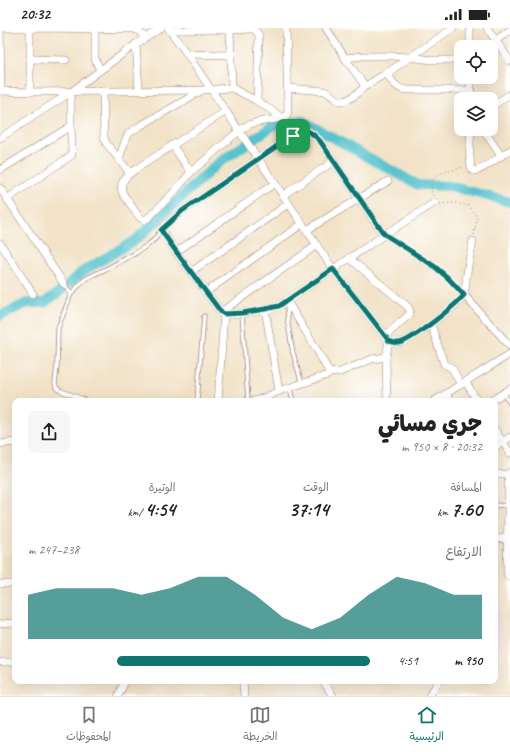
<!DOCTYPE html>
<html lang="ar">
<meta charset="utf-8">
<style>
body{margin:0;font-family:Caveat,"Playpen Sans Arabic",sans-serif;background:#f6f6f6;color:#222;direction:rtl;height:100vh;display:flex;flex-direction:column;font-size:15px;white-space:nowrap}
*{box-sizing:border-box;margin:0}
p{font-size:13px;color:#767676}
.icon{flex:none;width:22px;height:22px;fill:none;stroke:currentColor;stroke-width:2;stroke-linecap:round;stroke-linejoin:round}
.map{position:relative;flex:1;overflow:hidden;direction:ltr}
.panel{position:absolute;left:12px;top:370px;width:486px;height:286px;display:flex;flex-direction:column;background:#fff;border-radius:8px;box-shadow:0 4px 16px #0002;direction:rtl}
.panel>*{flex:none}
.controls{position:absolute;left:454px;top:12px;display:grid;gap:8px}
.controls a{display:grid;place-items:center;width:44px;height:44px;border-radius:8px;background:#fff;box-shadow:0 4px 16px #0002;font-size:20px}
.pin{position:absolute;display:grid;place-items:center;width:34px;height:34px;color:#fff;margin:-17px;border-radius:8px;box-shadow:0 2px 6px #0006}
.round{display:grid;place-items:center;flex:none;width:42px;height:42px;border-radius:8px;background:#f6f6f6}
.overview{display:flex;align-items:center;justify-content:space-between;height:68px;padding:0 16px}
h1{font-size:22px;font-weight:800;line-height:30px}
.figures{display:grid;grid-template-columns:repeat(3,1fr);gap:6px;height:68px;padding:4px 16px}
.figures div{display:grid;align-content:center}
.figures b{font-size:20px;font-weight:800}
.figures small{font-size:11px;font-weight:400}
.figures p{font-size:11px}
.chart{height:112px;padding:8px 16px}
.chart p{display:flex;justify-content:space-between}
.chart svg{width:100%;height:72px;margin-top:4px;fill:#0f766e;opacity:.7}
ul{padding:0 16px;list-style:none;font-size:13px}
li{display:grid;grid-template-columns:64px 48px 1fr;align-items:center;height:30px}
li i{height:10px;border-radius:5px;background:#0f766e}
.status{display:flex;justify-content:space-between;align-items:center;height:28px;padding:0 20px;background:#fff;direction:ltr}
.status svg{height:11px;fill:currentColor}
.dock{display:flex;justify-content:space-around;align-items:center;height:56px;border-top:1px solid #e0e0e0;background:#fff;font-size:11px;color:#767676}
.dock a{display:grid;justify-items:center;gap:2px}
.dock .on{color:#0f766e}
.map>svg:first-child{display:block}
</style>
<div class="status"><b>20:32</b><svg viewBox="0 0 49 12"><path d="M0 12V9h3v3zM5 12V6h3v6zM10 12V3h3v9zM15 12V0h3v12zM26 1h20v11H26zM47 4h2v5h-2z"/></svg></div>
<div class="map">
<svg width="510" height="668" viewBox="0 0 510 668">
<rect width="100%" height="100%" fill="#fff"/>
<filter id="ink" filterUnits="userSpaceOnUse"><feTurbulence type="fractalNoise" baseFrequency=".025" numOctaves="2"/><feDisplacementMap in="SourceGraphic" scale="8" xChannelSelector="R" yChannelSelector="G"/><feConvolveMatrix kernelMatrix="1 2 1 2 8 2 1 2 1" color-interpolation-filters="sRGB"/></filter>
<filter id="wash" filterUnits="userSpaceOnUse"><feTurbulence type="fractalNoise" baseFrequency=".012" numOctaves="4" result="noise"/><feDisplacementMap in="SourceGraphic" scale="16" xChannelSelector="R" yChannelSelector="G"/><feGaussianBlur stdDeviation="0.9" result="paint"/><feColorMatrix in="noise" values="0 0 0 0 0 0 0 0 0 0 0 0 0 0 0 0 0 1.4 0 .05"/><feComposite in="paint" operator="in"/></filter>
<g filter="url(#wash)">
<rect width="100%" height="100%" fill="#f2e3c8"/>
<polygon fill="#f5cfdb" points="495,518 498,518 500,622 495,622"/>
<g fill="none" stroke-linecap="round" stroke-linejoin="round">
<g stroke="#56c3ce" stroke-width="10">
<polyline points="69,255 82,244 137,211 217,136 274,97 303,93 418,157 450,158 510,174"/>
<polyline points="0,288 27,275 44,275 62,262"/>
</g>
</g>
</g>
<g filter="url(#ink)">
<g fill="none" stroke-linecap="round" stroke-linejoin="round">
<g stroke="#9e817a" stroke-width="5">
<g id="service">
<polyline points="384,207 433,238 448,249 463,267"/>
<polyline points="64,256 71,266"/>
<polyline points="287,276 288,296 293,325 302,356"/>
<polyline points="242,285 248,373"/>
<polyline points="290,360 293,373"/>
<polyline points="503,365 510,376"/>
<polyline points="88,373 59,362 56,359 55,355 57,338 58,300 71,266 84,252 89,249 110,239 136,225 149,216 156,210 161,201"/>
<polyline points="197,373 204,288"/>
<polyline points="495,477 508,478"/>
</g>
</g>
<g stroke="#9e817a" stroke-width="8">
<g id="minor">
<polyline points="0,0 1,63"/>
<polyline points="1,0 30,0"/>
<path d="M168 0 187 26 333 241 389 313C392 314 395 315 398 315 410 315 450 281 461 272 467 264 465 254 467 245 468 234 471 224 473 213"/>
<polyline points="326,0 345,30 365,58"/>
<polyline points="487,0 510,33"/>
<polyline points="95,1 95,31 100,42"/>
<polyline points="170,2 230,2 251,1 254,1 259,7 257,73"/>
<polyline points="230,2 232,60"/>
<polyline points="495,13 510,2"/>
<polyline points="136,16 139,62"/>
<polyline points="470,19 470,0"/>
<polyline points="187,26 231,27"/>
<polyline points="345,30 363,28 392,28 410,29 432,32 461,32"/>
<polyline points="30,31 66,32"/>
<path d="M386 45C393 54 395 60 406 62H470"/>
<polyline points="470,49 471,71"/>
<path d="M287 60 325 63C331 66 336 74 343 73 352 72 359 63 366 58 373 53 380 49 387 45 409 30 431 15 453 0"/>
<polyline points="0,63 30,64 202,62 232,60 257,73 283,90 286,89 288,84 286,0"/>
<polyline points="103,63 104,109 106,115 130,145"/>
<polyline points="30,64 30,0 134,1 139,3 145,10"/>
<polyline points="491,79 510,66"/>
<path d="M226 83 136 141C129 146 119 153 122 163 123 168 130 175 132 179 136 184 138 190 144 192L148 190 175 163 191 144 239 103 248 97 258 94 283 90"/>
<path d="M471 101C470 114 468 129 472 142 473 142 474 143 475 143 482 143 503 126 510 122"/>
<polyline points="483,101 501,128"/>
<polyline points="0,110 71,64 136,16 161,0"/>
<polyline points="172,117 191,144"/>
<polyline points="119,131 125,113 129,105 140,98 201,63"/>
<polyline points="0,142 71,98"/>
<polyline points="0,160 64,256"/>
<polyline points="283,167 334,133"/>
<polyline points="7,171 72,127 71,98 71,64"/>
<polyline points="307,202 388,153"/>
<path d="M384 207 320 113C314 107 308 100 299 103L182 183 161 201 176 224 221 284C231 289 268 281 279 278L384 207 434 175"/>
<polyline points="0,215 33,266"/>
<polyline points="176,224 275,155"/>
<polyline points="349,230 408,279 410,283 410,286 385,308"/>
<polyline points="191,244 288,176"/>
<polyline points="206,264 302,196"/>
<polyline points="464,267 510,318"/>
<polyline points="265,281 279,363"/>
<polyline points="221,284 317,217"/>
<polyline points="431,296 444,336 452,340 461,357"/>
<polyline points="329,345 340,344 372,331 386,329"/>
<polyline points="466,354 477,373"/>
<polyline points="446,366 450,373"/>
<polyline points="266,369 279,363 328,347 329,344 317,322 287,273"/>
<polyline points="218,373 224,286"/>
<polyline points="253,373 266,369 267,372"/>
<polyline points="387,373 386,329 389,313"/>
<polyline points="434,373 510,326"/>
<polyline points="491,373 510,361"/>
<polyline points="495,402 510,425"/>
<polyline points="0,416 15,414"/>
<polyline points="495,419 510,409"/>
<polyline points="495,446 508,446 510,444"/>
<polyline points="508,446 508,478 507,543 508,548 510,549"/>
<polyline points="495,511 510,510"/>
<polyline points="0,556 15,556"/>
<polyline points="0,596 15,595"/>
<polyline points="0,634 15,634"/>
<polyline points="243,653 244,668"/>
<polyline points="323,653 333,668"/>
<polyline points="118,668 125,653"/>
<polyline points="429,668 439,653"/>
</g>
</g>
<g stroke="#9e817a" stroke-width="1" stroke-dasharray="1 3" stroke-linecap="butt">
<polyline points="433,168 431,162 433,151 441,145 464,139"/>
<polyline points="440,176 455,175 469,178 474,184 477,190 474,207"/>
</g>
<use href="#service" stroke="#fff" stroke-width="3.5"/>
<use href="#minor" stroke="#fff" stroke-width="7"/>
</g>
</g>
<g fill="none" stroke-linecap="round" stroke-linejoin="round" filter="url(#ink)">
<g stroke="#fff" stroke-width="8">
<path id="route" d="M303 102C311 103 315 108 320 113L384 206 434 238 448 250 464 267C456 277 409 315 398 315 395 315 392 314 389 313L333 241 279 278 265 281 242 285 224 286 221 284C201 257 180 230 161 202L182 183 299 103Z"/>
</g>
<use href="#route" stroke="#0f766e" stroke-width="5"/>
</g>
</svg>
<div class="controls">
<a><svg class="icon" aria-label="locate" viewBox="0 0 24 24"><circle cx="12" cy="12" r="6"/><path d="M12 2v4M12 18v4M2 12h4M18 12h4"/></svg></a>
<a><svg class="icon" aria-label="layers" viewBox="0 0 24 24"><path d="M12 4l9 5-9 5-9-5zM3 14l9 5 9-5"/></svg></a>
</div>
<div class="pin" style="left:293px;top:108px;background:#1e9e55"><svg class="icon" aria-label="arrive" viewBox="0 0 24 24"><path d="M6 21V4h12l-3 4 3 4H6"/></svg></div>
<section class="panel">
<div class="overview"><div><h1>جري مسائي</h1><p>20:32 · 8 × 950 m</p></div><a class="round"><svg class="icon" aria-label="share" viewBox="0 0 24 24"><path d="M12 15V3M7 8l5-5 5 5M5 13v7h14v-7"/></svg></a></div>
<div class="figures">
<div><p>المسافة</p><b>7.60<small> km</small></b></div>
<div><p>الوقت</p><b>37:14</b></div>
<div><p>الوتيرة</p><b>4:54<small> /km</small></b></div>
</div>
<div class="chart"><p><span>الارتفاع</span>238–247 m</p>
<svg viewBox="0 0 160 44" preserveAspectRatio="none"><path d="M0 44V17L10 13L20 13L30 13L40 17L50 13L60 6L70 6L80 17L90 31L100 38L110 31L120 17L130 6L140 10L150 17L160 17V44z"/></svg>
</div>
<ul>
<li><b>950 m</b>4:51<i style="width:74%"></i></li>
</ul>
</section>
</div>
<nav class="dock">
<a class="on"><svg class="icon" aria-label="home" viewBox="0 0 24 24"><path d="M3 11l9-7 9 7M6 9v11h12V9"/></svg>الرئيسية</a>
<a><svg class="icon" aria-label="map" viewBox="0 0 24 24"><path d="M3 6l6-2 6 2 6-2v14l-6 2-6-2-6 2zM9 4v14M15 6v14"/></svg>الخريطة</a>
<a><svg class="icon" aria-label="saved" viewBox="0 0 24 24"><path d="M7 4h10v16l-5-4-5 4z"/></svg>المحفوظات</a>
</nav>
